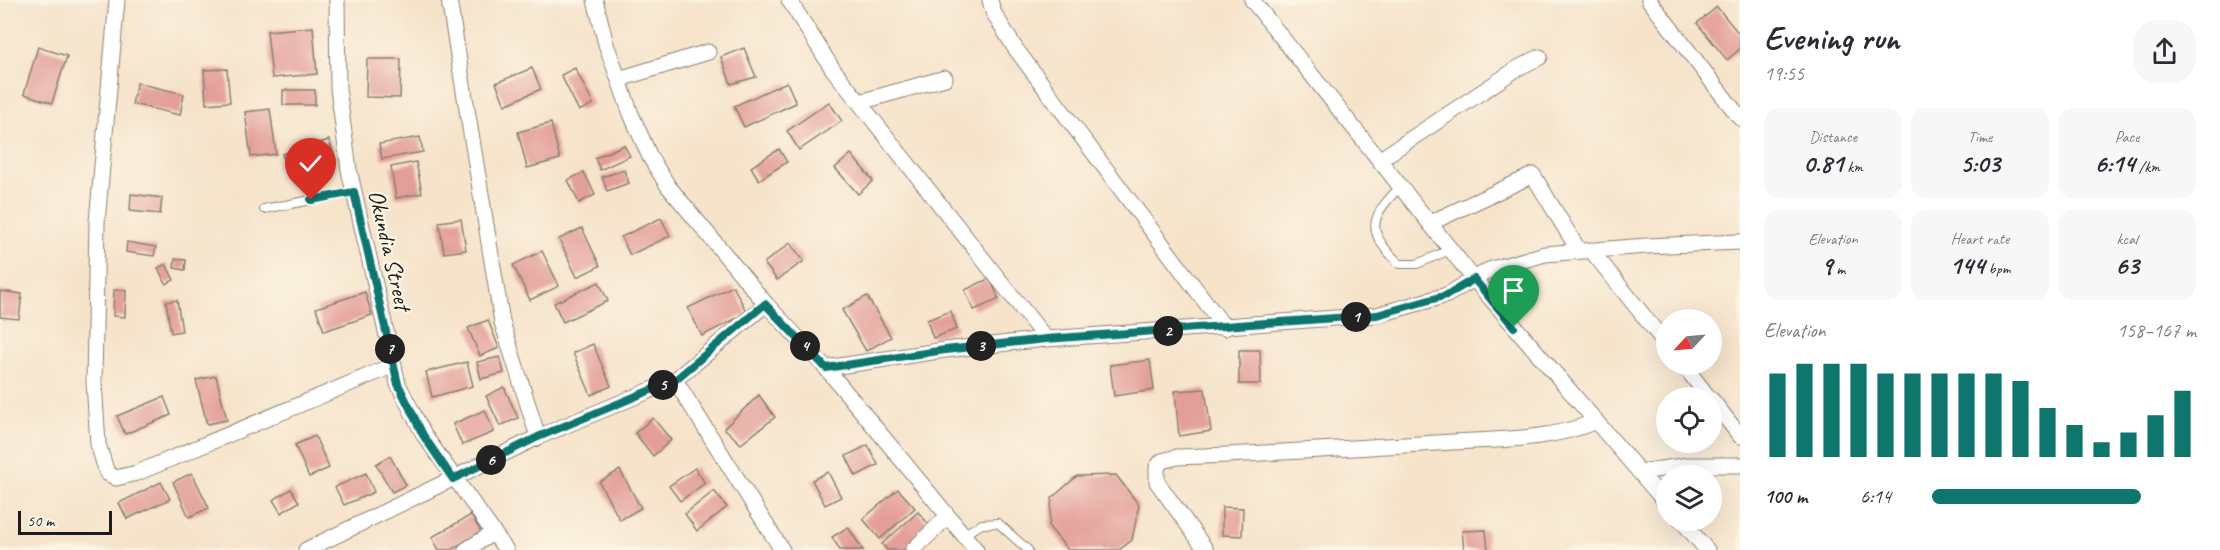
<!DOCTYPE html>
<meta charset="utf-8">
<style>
body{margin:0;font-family:Caveat,sans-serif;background:#f7f7f7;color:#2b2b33;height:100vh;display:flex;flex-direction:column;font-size:22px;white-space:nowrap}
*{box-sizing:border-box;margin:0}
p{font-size:20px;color:#7c7c81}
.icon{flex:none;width:33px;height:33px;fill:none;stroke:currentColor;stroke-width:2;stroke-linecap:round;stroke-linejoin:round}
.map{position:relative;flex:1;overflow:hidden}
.drawer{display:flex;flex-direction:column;background:#fff;width:480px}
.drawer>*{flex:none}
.needle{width:39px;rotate:244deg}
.buttons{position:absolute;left:1656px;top:309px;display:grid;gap:12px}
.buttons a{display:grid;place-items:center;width:66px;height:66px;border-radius:50%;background:#fff;box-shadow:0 6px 24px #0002;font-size:30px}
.scale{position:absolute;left:18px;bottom:15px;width:94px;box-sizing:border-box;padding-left:6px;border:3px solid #1c1c1c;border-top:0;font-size:16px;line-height:21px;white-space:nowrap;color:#1c1c1c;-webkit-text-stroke:4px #fcf5e5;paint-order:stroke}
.pin{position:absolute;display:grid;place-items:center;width:51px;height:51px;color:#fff;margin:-62px -26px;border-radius:50% 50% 50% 0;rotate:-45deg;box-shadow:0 0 6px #0007}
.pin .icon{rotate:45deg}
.km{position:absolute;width:30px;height:30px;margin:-15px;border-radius:50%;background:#222;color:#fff;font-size:16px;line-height:30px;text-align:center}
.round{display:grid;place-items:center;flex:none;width:63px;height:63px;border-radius:24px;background:#f7f7f7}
.head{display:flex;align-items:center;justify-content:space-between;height:102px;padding:0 24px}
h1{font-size:33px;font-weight:700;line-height:45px}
.metrics{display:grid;grid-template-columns:repeat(3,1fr);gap:9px;height:102px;padding:6px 24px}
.metrics div{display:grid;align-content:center;border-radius:15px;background:#f7f7f7;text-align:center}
.metrics b{font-size:26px;font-weight:700}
.metrics small{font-size:16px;font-weight:400}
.metrics p{font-size:16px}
.chart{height:168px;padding:12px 24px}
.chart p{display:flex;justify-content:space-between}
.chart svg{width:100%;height:108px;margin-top:6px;stroke:#0f766e;stroke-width:6}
ul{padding:0 24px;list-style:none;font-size:20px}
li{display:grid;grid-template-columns:96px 72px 1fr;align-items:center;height:45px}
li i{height:15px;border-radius:8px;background:#0f766e}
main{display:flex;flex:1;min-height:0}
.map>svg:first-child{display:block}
</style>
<main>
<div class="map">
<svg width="1740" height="550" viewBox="0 0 1740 550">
<rect width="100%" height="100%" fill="#fcf5e5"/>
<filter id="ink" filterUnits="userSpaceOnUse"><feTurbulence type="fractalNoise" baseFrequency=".0167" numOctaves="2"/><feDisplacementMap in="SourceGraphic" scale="12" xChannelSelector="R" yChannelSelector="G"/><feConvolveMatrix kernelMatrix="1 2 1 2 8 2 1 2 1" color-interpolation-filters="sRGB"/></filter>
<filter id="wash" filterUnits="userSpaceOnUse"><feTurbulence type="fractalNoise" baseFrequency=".008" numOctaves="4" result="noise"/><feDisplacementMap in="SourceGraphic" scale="24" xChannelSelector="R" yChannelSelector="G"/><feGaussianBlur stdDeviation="1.35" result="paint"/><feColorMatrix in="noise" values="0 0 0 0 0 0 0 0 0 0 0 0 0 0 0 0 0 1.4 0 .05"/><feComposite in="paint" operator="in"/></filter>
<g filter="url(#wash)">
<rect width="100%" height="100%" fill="#f6e3ca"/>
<g id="blocks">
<g fill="#e39e98">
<polygon points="1717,7 1740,35 1740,49 1727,60 1697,23"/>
<polygon points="313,27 317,74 272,78 267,31"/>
<polygon points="38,47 67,56 52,103 24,94"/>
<polygon points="744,48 756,77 731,84 721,57"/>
<polygon points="367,59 401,59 400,98 366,97"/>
<polygon points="532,68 541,89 505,105 496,83"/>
<polygon points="575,68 593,104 579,111 561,75"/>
<polygon points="227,69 230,102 206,104 204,70"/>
<polygon points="787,82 796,103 744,127 734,106"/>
<polygon points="137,83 184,94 180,115 132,104"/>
<rect x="283" y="90" width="32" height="15"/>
<polygon points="829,102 842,121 799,150 787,131"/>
<polygon points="270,109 276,154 251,157 245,112"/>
<polygon points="551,123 560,159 527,168 518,132"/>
<polygon points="420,137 423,152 382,159 379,144"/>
<polygon points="329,140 335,159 288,173 282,154"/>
<polygon points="624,145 630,156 600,170 595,158"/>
<polygon points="779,149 787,162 759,180 751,167"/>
<polygon points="851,154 873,181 858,194 835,168"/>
<polygon points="416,162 422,193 396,198 391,167"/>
<polygon points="624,170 629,183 607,191 602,177"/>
<polygon points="584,172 595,195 579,203 568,180"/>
<polygon points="131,194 162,198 160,214 130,211"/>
<polygon points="661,218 670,236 630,255 621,237"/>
<polygon points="461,219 466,250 444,253 439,222"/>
<polygon points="582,228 600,266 577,277 559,239"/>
<polygon points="127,242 156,247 154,256 126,252"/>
<polygon points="790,243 804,261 777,280 764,263"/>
<polygon points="542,251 559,286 530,300 513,265"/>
<polygon points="175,259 186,260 185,270 174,268"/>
<polygon points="166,264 174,280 166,284 158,268"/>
<polygon points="990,278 999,299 974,310 965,290"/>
<polygon points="599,282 608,301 563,322 554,303"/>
<polygon points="733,286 747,313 702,336 688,308"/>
<polygon points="114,290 126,290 125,317 113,316"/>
<polygon points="0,291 22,294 19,319 0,317"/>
<polygon points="365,292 372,315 324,331 316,308"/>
<polygon points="867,296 891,337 866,351 842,310"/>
<polygon points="177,300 182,331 171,333 166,302"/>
<polygon points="951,311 957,329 933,338 927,320"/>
<polygon points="488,320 499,348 480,356 468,328"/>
<polygon points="593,344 611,386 591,395 573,353"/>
<polygon points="1239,350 1260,350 1261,384 1239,384"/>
<polygon points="500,357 504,373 481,379 477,362"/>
<polygon points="1150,360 1154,390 1114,396 1110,365"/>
<polygon points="467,362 473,386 432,397 426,372"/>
<polygon points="216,376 227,420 207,424 196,380"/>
<polygon points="504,387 518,418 500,426 486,396"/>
<polygon points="1205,389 1211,431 1179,436 1175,391"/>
<polygon points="759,395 775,417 741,444 724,428"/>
<polygon points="164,397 171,415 125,434 117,416"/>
<polygon points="485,410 494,432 462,445 453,424"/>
<polygon points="653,418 671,440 653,456 635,433"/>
<polygon points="315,436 329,468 309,477 295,445"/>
<polygon points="868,445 878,465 856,476 846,456"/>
<polygon points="390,456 406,485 392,492 376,464"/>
<polygon points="695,468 705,483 680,501 669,486"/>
<polygon points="620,470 641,508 620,520 599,482"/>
<polygon points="828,472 841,497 825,505 812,480"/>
<polygon points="192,473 209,508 189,517 173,482"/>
<polygon points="366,473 374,492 344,505 335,487"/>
<polygon points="1116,475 1139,505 1132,540 1119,550 1068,550 1049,527 1052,498 1077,476"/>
<polygon points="161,482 170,499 127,519 119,503"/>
<polygon points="291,489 299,502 281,513 273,500"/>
<polygon points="898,489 915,508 880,539 863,519"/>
<polygon points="714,491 727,507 697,531 685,514"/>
<polygon points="1222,507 1243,508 1242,536 1222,535"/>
<polygon points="918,512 931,527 905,550 887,550 882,544"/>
<polygon points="471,515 481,532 451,550 439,550 432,537"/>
<polygon points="848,527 863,550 840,550 832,537"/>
<polygon points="1486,530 1488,550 1464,550 1462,531"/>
</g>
</g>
</g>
<g filter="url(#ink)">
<use href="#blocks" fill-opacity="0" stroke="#898073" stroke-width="1.5"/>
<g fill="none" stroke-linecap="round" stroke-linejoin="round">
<g stroke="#898073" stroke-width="10">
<g id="service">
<path d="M1400 187C1369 218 1365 232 1400 264H1417L1452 249"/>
<polyline points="264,209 354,192"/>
<polyline points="964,534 982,524 998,523 1028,550"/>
</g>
</g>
<g stroke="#898073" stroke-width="17">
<g id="minor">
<polyline points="117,0 97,222 94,382 98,444 107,473 116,478 137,473 394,365"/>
<polyline points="337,0 338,88 349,170 398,384 424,435 506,550"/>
<polyline points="449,0 502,322 538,437"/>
<polyline points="595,0 606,44 631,114 650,157 668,186 766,304 826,368 976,550"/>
<polyline points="789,0 832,68 1046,339"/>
<polyline points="990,0 993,12 1015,48 1225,328"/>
<polyline points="1252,0 1474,279 1666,503"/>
<polyline points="1649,0 1740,118"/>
<polyline points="619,79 708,52"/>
<polyline points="860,102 945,78"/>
<polyline points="1379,160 1518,68 1540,57"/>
<polyline points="1430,223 1533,175 1579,251"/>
<polyline points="1591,250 1666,344"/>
<polyline points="1683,364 1709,398"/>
<polyline points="826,368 945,350 1046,339 1377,315 1447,295 1489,270 1545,254 1646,246 1740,242"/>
<polyline points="675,380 782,550"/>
<polyline points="1712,400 1740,436"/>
<polyline points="1640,472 1689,465 1740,465"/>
<polyline points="1681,520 1707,550"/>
<polyline points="306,550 538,437 675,380 766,304"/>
<polyline points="466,550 493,533"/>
<polyline points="913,550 947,517"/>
<path d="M1206 550 1157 482V467L1162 461 1177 457C1264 454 1350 448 1437 443 1488 439 1546 442 1594 422"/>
</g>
</g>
<use href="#service" stroke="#fff" stroke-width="8"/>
<use href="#minor" stroke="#fff" stroke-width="15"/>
</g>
</g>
<g fill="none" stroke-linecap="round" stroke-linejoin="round" filter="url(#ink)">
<g stroke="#fff" stroke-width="12">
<polyline id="route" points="311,200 354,192 398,384 423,435 453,479 538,437 675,380 765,304 826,368 945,350 1046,339 1377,315 1447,295 1474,279 1514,327"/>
</g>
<use href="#route" stroke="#0f766e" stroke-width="8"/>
</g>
<g text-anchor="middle" stroke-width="4.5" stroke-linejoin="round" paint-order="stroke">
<g font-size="24" fill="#1c1c1c" stroke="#fcf5e5">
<text transform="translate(390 250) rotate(77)" y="8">Okundia Street</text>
</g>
</g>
</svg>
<div class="buttons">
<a><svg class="needle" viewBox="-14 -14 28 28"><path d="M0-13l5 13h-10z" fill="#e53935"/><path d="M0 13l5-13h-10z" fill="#7c7c81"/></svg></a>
<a><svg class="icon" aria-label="locate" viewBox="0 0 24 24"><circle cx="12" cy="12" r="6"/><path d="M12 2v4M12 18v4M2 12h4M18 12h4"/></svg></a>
<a><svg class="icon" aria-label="layers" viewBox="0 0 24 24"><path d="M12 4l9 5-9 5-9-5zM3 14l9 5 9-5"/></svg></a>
</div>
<div class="scale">50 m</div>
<div class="pin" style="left:1514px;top:327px;background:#1e9e55"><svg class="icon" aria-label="arrive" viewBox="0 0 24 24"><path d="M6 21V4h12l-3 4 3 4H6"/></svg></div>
<div class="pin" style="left:311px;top:200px;background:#d93025"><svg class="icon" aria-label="check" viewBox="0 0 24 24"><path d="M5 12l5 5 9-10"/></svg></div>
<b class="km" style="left:1356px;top:317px">1</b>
<b class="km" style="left:1168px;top:331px">2</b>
<b class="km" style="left:981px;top:346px">3</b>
<b class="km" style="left:805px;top:346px">4</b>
<b class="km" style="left:663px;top:385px">5</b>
<b class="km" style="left:491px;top:460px">6</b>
<b class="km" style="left:390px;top:349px">7</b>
</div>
<section class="drawer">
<div class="head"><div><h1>Evening run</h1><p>19:55</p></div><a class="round"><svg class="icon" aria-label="share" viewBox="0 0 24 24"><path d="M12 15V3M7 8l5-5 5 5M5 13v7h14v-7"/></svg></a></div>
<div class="metrics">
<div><p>Distance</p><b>0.81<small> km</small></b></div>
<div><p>Time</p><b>5:03</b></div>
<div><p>Pace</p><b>6:14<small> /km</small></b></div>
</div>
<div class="metrics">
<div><p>Elevation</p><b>9<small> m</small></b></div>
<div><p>Heart rate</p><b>144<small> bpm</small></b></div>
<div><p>kcal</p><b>63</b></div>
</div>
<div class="chart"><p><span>Elevation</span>158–167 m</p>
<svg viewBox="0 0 160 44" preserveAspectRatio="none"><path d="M5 44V10M15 44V6M25 44V6M35 44V6M45 44V10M55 44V10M65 44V10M75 44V10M85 44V10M95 44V13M105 44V24M115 44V31M125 44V38M135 44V34M145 44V27M155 44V17"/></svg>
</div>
<ul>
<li><b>100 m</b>6:14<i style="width:79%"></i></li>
</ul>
</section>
</main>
